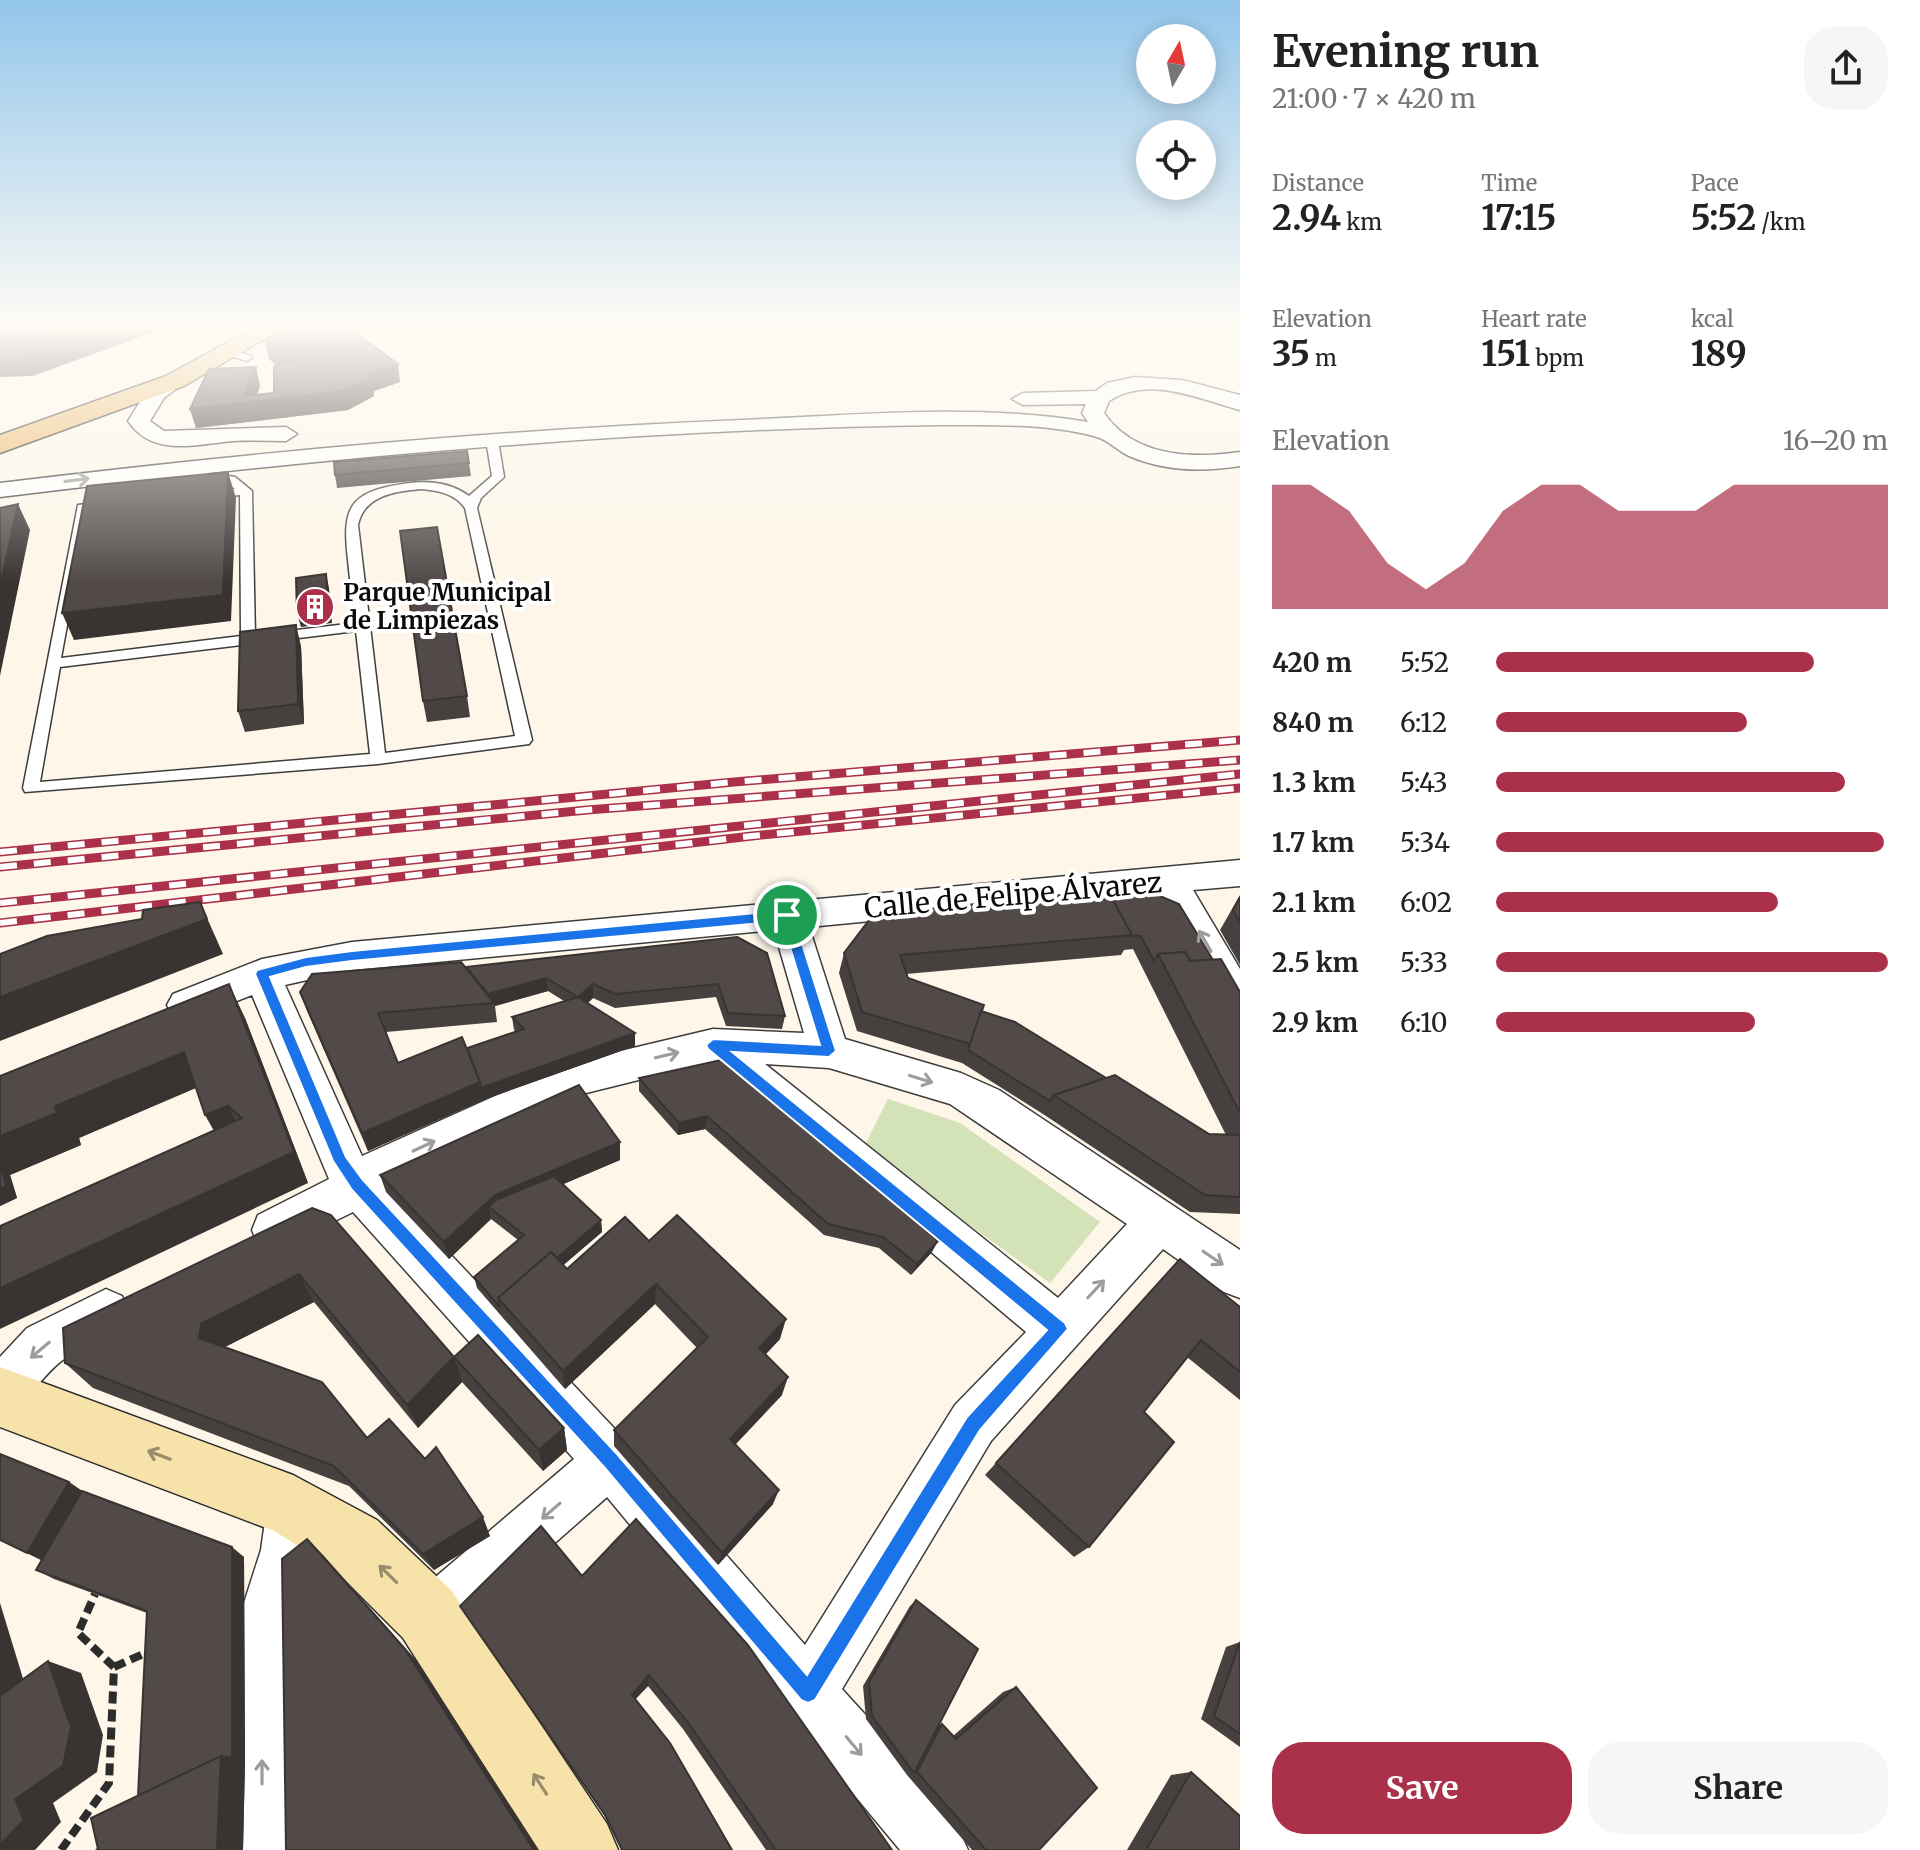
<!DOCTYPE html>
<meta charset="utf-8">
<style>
body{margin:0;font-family:Merriweather,serif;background:#f6f6f6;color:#222;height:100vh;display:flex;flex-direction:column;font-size:30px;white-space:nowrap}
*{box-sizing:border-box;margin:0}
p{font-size:26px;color:#767676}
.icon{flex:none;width:44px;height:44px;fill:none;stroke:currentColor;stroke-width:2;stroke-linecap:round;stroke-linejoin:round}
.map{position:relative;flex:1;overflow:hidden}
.drawer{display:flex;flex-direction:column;background:#fff;width:680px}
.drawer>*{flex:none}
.needle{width:52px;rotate:9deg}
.tools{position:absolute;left:1136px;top:24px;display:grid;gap:16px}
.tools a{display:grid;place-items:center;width:80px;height:80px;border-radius:50%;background:#fff;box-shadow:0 4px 20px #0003;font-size:40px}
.pin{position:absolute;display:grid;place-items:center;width:68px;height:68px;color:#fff;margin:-34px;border:4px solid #fff;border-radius:50%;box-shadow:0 2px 8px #0007}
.round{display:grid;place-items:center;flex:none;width:84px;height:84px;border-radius:32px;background:#f6f6f6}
.summary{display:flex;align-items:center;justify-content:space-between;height:136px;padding:0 32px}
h1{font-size:44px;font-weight:700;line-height:60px}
.stats{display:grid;grid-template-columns:repeat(3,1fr);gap:12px;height:136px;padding:8px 32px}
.stats div{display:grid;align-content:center}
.stats b{font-size:34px;font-weight:700}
.stats small{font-size:22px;font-weight:400}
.stats p{font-size:22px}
.chart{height:224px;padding:16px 32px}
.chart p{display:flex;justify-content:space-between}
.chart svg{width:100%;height:144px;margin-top:8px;fill:#ab314a;opacity:.7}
.action{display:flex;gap:16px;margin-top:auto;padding:16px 32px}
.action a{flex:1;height:92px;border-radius:32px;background:#ab314a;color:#fff;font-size:32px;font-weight:700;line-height:92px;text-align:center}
.action a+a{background:#f6f6f6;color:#222}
ul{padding:0 32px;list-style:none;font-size:26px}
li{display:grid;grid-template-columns:128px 96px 1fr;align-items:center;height:60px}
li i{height:20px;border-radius:10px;background:#ab314a}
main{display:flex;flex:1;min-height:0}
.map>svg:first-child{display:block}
</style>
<main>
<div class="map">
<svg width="1240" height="1850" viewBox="0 0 1240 1850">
<rect width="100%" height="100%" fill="#fdf6e9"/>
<polygon fill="#d4e3b7" points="888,1099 960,1123 1100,1222 1050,1283 863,1149"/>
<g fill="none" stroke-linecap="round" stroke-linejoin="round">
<g stroke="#3d3d3d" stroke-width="3">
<g id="lane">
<polygon points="229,349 251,356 252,358 247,361 225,354 225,350"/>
<path d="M492 437 498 440 504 477 481 498 477 508 532 740 529 744 378 764 25 792 23 788 78 505 104 502 110 506 88 511 61 658 241 636 240 495 205 498V492L235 489 227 483 171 474V468L175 467 235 477 252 491 255 635 355 623C353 602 350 581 348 560 342 509 348 492 403 484 426 480 450 482 469 496L492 476 486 440ZM422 489C439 491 454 493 465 508L515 736 385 753 358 525C364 495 396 491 422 489ZM356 631 370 754 40 782 60 667Z"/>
</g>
</g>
<g stroke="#3d3d3d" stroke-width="3">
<g id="street">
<path d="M175 375 186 381 164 398 150 421 164 431 286 427 297 434 286 441C269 441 252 440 234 441 196 444 153 458 128 421L148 389Z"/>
<path d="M1135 377 1182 380 1240 395V410C1199 399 1149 375 1109 401L1104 413C1134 457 1192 459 1240 452V466C1203 472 1164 471 1129 456 1118 451 1108 440 1097 437 1048 423 990 425 940 425 626 429 311 459 0 497V483C247 453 494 430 743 420 857 415 974 403 1088 422L1082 413 1086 404 1023 405 1012 399 1023 393 1096 391 1107 383Z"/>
<path d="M1240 860V886L1193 890 1240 969V1018L1227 1014 1159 893 809 927 845 1039 961 1073 999 1090 1240 1250V1298L1224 1292 1163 1249 991 1441 842 1689C885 1738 942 1789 968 1850H900L607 1497 463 1624 427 1641 408 1633 400 1614 408 1595 425 1586 574 1459 353 1212 274 1251 258 1245 252 1230 258 1215 329 1179 252 995 186 1021 173 1016 167 1005 173 994 262 959 352 942ZM774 930 804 1033 713 1029 566 1064 362 1156 285 985 352 970ZM707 1063 1026 1332 955 1405 805 1645 628 1443 387 1187 574 1096ZM765 1064 829 1068 950 1104 1127 1224 1058 1298Z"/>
<path d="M106 1289 122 1296 129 1312C116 1343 84 1343 60 1362 38 1380 27 1405 0 1416V1357L27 1328Z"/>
<polygon points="293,1481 311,1489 319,1507 318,1534 291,1631 293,1850 231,1850 235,1631 261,1550 267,1507 275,1489"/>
</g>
</g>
<g stroke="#2c2c2c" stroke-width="3">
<polygon id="secondary" points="0,1367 293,1475 377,1520 451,1590 607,1824 618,1850 538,1850 403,1638 331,1566 274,1531 0,1427"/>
</g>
<g stroke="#1b1b1b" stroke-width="3">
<polygon id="primary" points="261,324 290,324 184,386 0,453 0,435 166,376"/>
</g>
<g stroke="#2c2c2c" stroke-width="8" stroke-dasharray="12 6" stroke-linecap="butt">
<polyline points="114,1667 150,1651"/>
<polyline points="61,1850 109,1783 114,1667 78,1633 95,1594"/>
</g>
<use href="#lane" fill="#fff" fill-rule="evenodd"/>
<use href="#street" fill="#fff" fill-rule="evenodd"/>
<use href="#secondary" fill="#f7e2aa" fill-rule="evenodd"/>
<use href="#primary" fill="#eab86b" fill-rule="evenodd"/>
<g stroke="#ab314a" stroke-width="9">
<g id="rail">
<polyline points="0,852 734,782 1240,740"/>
<polyline points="0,867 587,810 1240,760"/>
<polyline points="0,903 1240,774"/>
<polyline points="0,923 752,836 1240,788"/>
</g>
</g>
<use href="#rail" stroke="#fff" stroke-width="6" stroke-dasharray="17" stroke-linecap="butt"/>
</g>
<g fill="#46403e" fill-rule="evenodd">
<polygon points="0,324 176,324 32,376 0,377"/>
<polygon points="265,341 400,382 374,391 374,396 348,410 196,428 190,409 260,386 257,395 274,393 276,365 269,359"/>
<polygon points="469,463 471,476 337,488 335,475"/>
<polygon points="301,646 304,724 245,732 238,711"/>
<polygon points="467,696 470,717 427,722 423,701"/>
<polygon points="1240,895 1240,965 1220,930"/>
<path d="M1111 896 1213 960 1240 992V1214L1190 1212 1043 1114 962 1063 857 1031 839 973 844 953ZM1133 949 1226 1135 1209 1134 981 1011 908 978 906 974 1121 955 1124 950Z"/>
<path d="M737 937 785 1016 782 1029 726 1026 716 997 615 1008 593 998 588 1003 635 1033V1046L483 1100 368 1151 307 1011 300 992 466 967ZM548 991 564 1001 512 1017 514 1030 516 1032 467 1048 398 1063 386 1032 497 1022 495 1006Z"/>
<polygon points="245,1018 308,1183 214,1130 196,1088 79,1138 81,1145 10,1175 17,1198 0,1206 0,1076"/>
<polygon points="721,1060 932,1252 911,1275 879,1248 824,1235 705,1129 678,1135 639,1091 639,1078"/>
<polygon points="620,1160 563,1184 601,1220 602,1232 563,1265 567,1269 649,1241 780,1339 765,1354 782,1395 736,1444 773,1504 718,1565 614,1446 614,1430 697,1348 655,1304 565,1389 477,1288 474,1277 518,1240 491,1219 449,1259 386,1192 380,1175"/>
<polygon points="312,1208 454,1357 564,1428 567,1450 543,1471 462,1382 418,1428 314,1302 225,1347 367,1438 490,1536 434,1570 349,1486 93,1388 65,1363"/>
<polygon points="1180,1259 1240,1307 1240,1400 1187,1357 1144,1412 1089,1547 1074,1557 985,1475"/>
<polygon points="0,1454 69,1482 82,1491 244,1557 245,1762 243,1850 138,1796 147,1613 54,1579 36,1570 41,1560 0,1540"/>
<polygon points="582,1576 892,1850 766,1850 683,1729 648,1686 635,1699 606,1818 469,1620"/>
<polygon points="916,1600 938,1725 942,1724 953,1736 1003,1692 1016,1687 1039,1850 972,1850 907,1775 866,1719 863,1686 910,1606"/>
<polygon points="1240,1642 1240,1747 1201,1719 1226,1647"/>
<polygon points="1191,1772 1240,1850 1127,1850 1171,1775"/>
</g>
<g fill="#393432">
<polygon points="75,324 176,324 32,376 19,343"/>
<polygon points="398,364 400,382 374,391 374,396 348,410 196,428 190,409 243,396 256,367 260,386 254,401 366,373"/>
<polygon points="228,472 236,498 231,621 74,640 62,613"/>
<polygon points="18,504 30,530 0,676 0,586"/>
<polygon points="326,574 329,588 332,623 301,627 297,613"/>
<polygon points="296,625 301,646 304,724 298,704"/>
<polygon points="200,902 223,954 0,1041 0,997"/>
<polygon points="546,978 548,991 495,1006 494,1003 484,995"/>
<polygon points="229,984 245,1018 308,1183 0,1329 0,1288 294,1152"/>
<polygon points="593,984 593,998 579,1010 578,997"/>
<polygon points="635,1033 635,1046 483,1100 368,1151 362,1133 480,1082"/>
<polygon points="184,1052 202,1085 79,1138 81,1145 10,1175 17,1198 0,1206 0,1134 55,1106"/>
<polygon points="228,1106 245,1138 223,1147 205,1115"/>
<polygon points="707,1116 705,1129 678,1135 679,1123"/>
<polygon points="620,1142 620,1160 498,1212 489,1207 491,1219 449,1259 444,1242 495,1195"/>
<polygon points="601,1220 602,1232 510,1311 503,1304"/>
<polygon points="938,1241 932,1252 911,1275 917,1264"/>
<polygon points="299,1274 314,1302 221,1349 199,1338 201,1324"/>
<polygon points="656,1284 655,1304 565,1389 563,1371"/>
<polygon points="786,1319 780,1339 754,1367 759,1348"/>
<polygon points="454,1357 462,1382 418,1428 407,1405"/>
<polygon points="788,1377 782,1395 726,1454 730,1439"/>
<polygon points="564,1428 567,1450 543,1471 539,1450"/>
<polygon points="69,1482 98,1502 60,1569 27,1553"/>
<polygon points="779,1490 773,1504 718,1565 722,1553"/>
<polygon points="483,1517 490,1536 434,1570 423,1554"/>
<polygon points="307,1539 324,1556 416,1660 539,1850 534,1850"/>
<polygon points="232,1547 244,1557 245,1762 243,1850 217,1850"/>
<polygon points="0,1603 32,1708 0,1700"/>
<polygon points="48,1661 81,1673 103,1735 97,1772 53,1803 61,1822 35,1850 0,1850 0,1845 15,1799"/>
<polygon points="649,1675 648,1686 631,1704 632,1695"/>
</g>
<g fill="#514a48" stroke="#393432" stroke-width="2">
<polygon points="0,324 75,324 19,343 0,344"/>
<polygon points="287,324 344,324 398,364 366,373 371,377 344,391 190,409 209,369 256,367 243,396 274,393 274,366 291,362 265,341"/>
<polygon points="467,451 469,463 335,475 334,462"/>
<polygon points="228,472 223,595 62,613 87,486"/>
<polygon points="18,504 0,586 0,508"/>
<polygon points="437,527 467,696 423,701 400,531"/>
<polygon points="326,574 329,609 297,613 296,578"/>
<polygon points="296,625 298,704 238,711 240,632"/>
<polygon points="1108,890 1132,935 900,955 908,978 984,1005 970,1044 862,1012 844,953 873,915"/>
<polygon points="1148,891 1179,904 1213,960 1190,961 1185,952 1158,954 1154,961 1141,936 1132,936 1132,935 1111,896"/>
<polygon points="1240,897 1240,922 1233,910"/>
<polygon points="200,902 207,919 0,997 0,954 47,936 142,919 143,910"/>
<polygon points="737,937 767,953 785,1016 728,1013 718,984 615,994 593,984 578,997 546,978 488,994 466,967"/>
<polygon points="1185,952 1190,961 1221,959 1240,992 1240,1113 1158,954"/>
<polygon points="461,962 494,1003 378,1013 398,1063 462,1037 480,1082 362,1133 300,992 312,974"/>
<polygon points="229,984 294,1152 0,1288 0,1226 242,1118 228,1106 205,1115 184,1052 55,1106 57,1113 0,1136 0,1076"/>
<polygon points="578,997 635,1033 481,1088 480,1082 467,1048 524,1029 512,1017"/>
<polygon points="981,1011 1015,1022 1106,1078 1054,1095 1050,1101 968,1050"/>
<polygon points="721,1060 814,1131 938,1241 917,1264 883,1237 828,1224 707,1116 679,1123 639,1078"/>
<polygon points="1115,1075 1209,1134 1240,1135 1240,1197 1205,1195 1054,1095"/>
<polygon points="579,1085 620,1142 495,1195 444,1242 380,1175"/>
<polygon points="0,1164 6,1186 0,1189"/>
<polygon points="554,1176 601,1220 557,1258 551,1252 498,1298 500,1307 474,1277 524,1235 489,1207 496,1200"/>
<polygon points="312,1208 331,1215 454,1357 407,1405 299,1274 201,1324 199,1338 322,1382 367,1438 389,1419 425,1459 436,1447 483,1517 423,1554 334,1466 65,1363 63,1328"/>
<polygon points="677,1215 786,1319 759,1348 788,1377 730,1439 779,1490 722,1553 614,1430 708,1337 656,1284 563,1371 498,1298 551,1252 567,1269 625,1217 649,1241"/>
<polygon points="1180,1259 1240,1307 1240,1372 1201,1340 1144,1412 1174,1442 1089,1547 996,1463"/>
<polygon points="478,1335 564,1428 539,1450 454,1357"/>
<polygon points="0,1454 69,1482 27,1553 0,1540"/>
<polygon points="82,1491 232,1547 232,1758 221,1756 138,1796 147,1611 36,1570"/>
<polygon points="636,1519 748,1645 892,1850 776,1850 687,1721 649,1675 632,1695 670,1743 732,1850 622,1850 605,1815 460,1606 541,1526 582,1576"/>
<polygon points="307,1539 404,1648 534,1850 286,1850 282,1559"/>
<polygon points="916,1600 978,1649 914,1773 872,1716 869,1682"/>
<polygon points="1240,1642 1240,1734 1214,1716"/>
<polygon points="48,1661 71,1727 63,1766 15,1799 24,1820 0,1845 0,1696"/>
<polygon points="1016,1687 1097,1788 1039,1850 986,1850 917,1772 942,1724 956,1739"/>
<polygon points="221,1756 217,1850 96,1850 98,1849 91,1818"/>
<polygon points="1191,1772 1240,1816 1240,1850 1146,1850"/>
</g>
<defs><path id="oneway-shaft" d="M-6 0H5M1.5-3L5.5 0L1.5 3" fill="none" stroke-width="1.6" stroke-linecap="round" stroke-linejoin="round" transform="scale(2)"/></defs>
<g stroke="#9d9d9d">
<use href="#oneway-shaft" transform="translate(77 480) rotate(-7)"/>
<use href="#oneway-shaft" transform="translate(1205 941) rotate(-120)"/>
<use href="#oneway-shaft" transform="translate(667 1055) rotate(-13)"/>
<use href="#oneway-shaft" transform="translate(921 1079) rotate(17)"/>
<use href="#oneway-shaft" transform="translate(424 1146) rotate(-25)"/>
<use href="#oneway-shaft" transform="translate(1213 1258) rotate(34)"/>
<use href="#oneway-shaft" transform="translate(1096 1289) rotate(-47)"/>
<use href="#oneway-shaft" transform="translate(40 1350) rotate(140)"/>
<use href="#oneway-shaft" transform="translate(551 1511) rotate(139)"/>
<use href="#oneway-shaft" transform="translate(854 1746) rotate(50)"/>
<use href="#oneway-shaft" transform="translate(262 1772) rotate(-90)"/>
</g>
<g stroke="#988c6a">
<use href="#oneway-shaft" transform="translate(159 1455) rotate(-159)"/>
<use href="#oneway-shaft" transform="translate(388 1574) rotate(-136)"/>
<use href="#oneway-shaft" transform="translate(540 1784) rotate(-123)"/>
</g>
<linearGradient id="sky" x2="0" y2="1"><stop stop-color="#93c6eb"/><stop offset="0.56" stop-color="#fefbf5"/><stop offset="1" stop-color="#fefbf5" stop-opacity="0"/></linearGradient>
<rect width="1240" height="583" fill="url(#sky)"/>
<path fill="#1a73e8" stroke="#fff" stroke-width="2" fill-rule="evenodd" d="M787 910 793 915 836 1051 829 1057 732 1052 1065 1323 1068 1329 980 1430 815 1700 808 1703 801 1700 604 1467 352 1190 333 1161 255 974 257 970 306 957 352 951ZM782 921 820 1045 713 1039 706 1045 708 1049 1047 1330 967 1417 807 1675 617 1454 363 1180 346 1157 270 977 306 967 352 961Z"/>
<defs>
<g id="building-disc" transform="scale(2)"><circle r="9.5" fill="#ab314a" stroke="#fff"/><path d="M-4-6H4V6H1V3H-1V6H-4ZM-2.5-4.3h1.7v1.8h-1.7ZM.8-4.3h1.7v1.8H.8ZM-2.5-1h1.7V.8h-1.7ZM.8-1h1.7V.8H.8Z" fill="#fff"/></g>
</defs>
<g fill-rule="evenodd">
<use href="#building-disc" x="315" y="607"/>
</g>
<g text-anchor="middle" stroke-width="8" stroke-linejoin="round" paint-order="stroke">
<g font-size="24" font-weight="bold" fill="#0a0a0a" stroke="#fff" text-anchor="start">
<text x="343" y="601">Parque Municipal<tspan x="343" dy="28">de Limpiezas</tspan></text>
</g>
<g font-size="28" fill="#0a0a0a" stroke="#fff">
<text transform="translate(1013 895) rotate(-5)" y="10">Calle de Felipe Álvarez</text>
</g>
</g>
</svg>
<div class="tools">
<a><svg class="needle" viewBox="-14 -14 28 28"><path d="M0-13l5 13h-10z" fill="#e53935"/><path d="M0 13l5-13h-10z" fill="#767676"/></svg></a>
<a><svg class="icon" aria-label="locate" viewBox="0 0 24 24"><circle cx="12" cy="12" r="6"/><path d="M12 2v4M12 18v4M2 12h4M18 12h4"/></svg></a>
</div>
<div class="pin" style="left:787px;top:915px;background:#1e9e55"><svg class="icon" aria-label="arrive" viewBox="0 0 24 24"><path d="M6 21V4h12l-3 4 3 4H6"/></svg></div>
</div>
<section class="drawer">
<div class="summary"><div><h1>Evening run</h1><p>21:00 · 7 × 420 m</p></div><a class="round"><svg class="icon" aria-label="share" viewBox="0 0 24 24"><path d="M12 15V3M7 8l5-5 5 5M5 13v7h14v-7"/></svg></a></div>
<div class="stats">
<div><p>Distance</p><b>2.94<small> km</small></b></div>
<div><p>Time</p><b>17:15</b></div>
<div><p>Pace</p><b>5:52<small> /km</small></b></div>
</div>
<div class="stats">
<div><p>Elevation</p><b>35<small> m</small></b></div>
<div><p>Heart rate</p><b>151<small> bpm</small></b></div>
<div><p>kcal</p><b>189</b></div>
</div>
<div class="chart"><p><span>Elevation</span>16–20 m</p>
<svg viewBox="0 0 160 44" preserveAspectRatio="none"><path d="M0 44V6L10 6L20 14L30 30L40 38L50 30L60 14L70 6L80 6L90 14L100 14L110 14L120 6L130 6L140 6L150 6L160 6V44z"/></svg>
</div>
<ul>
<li><b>420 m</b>5:52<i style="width:81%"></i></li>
<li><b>840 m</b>6:12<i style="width:64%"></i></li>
<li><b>1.3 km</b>5:43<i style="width:89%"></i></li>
<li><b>1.7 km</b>5:34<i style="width:99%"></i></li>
<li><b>2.1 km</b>6:02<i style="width:72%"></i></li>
<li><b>2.5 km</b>5:33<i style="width:100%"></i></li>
<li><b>2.9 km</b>6:10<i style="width:66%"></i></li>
</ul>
<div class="action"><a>Save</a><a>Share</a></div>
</section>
</main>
